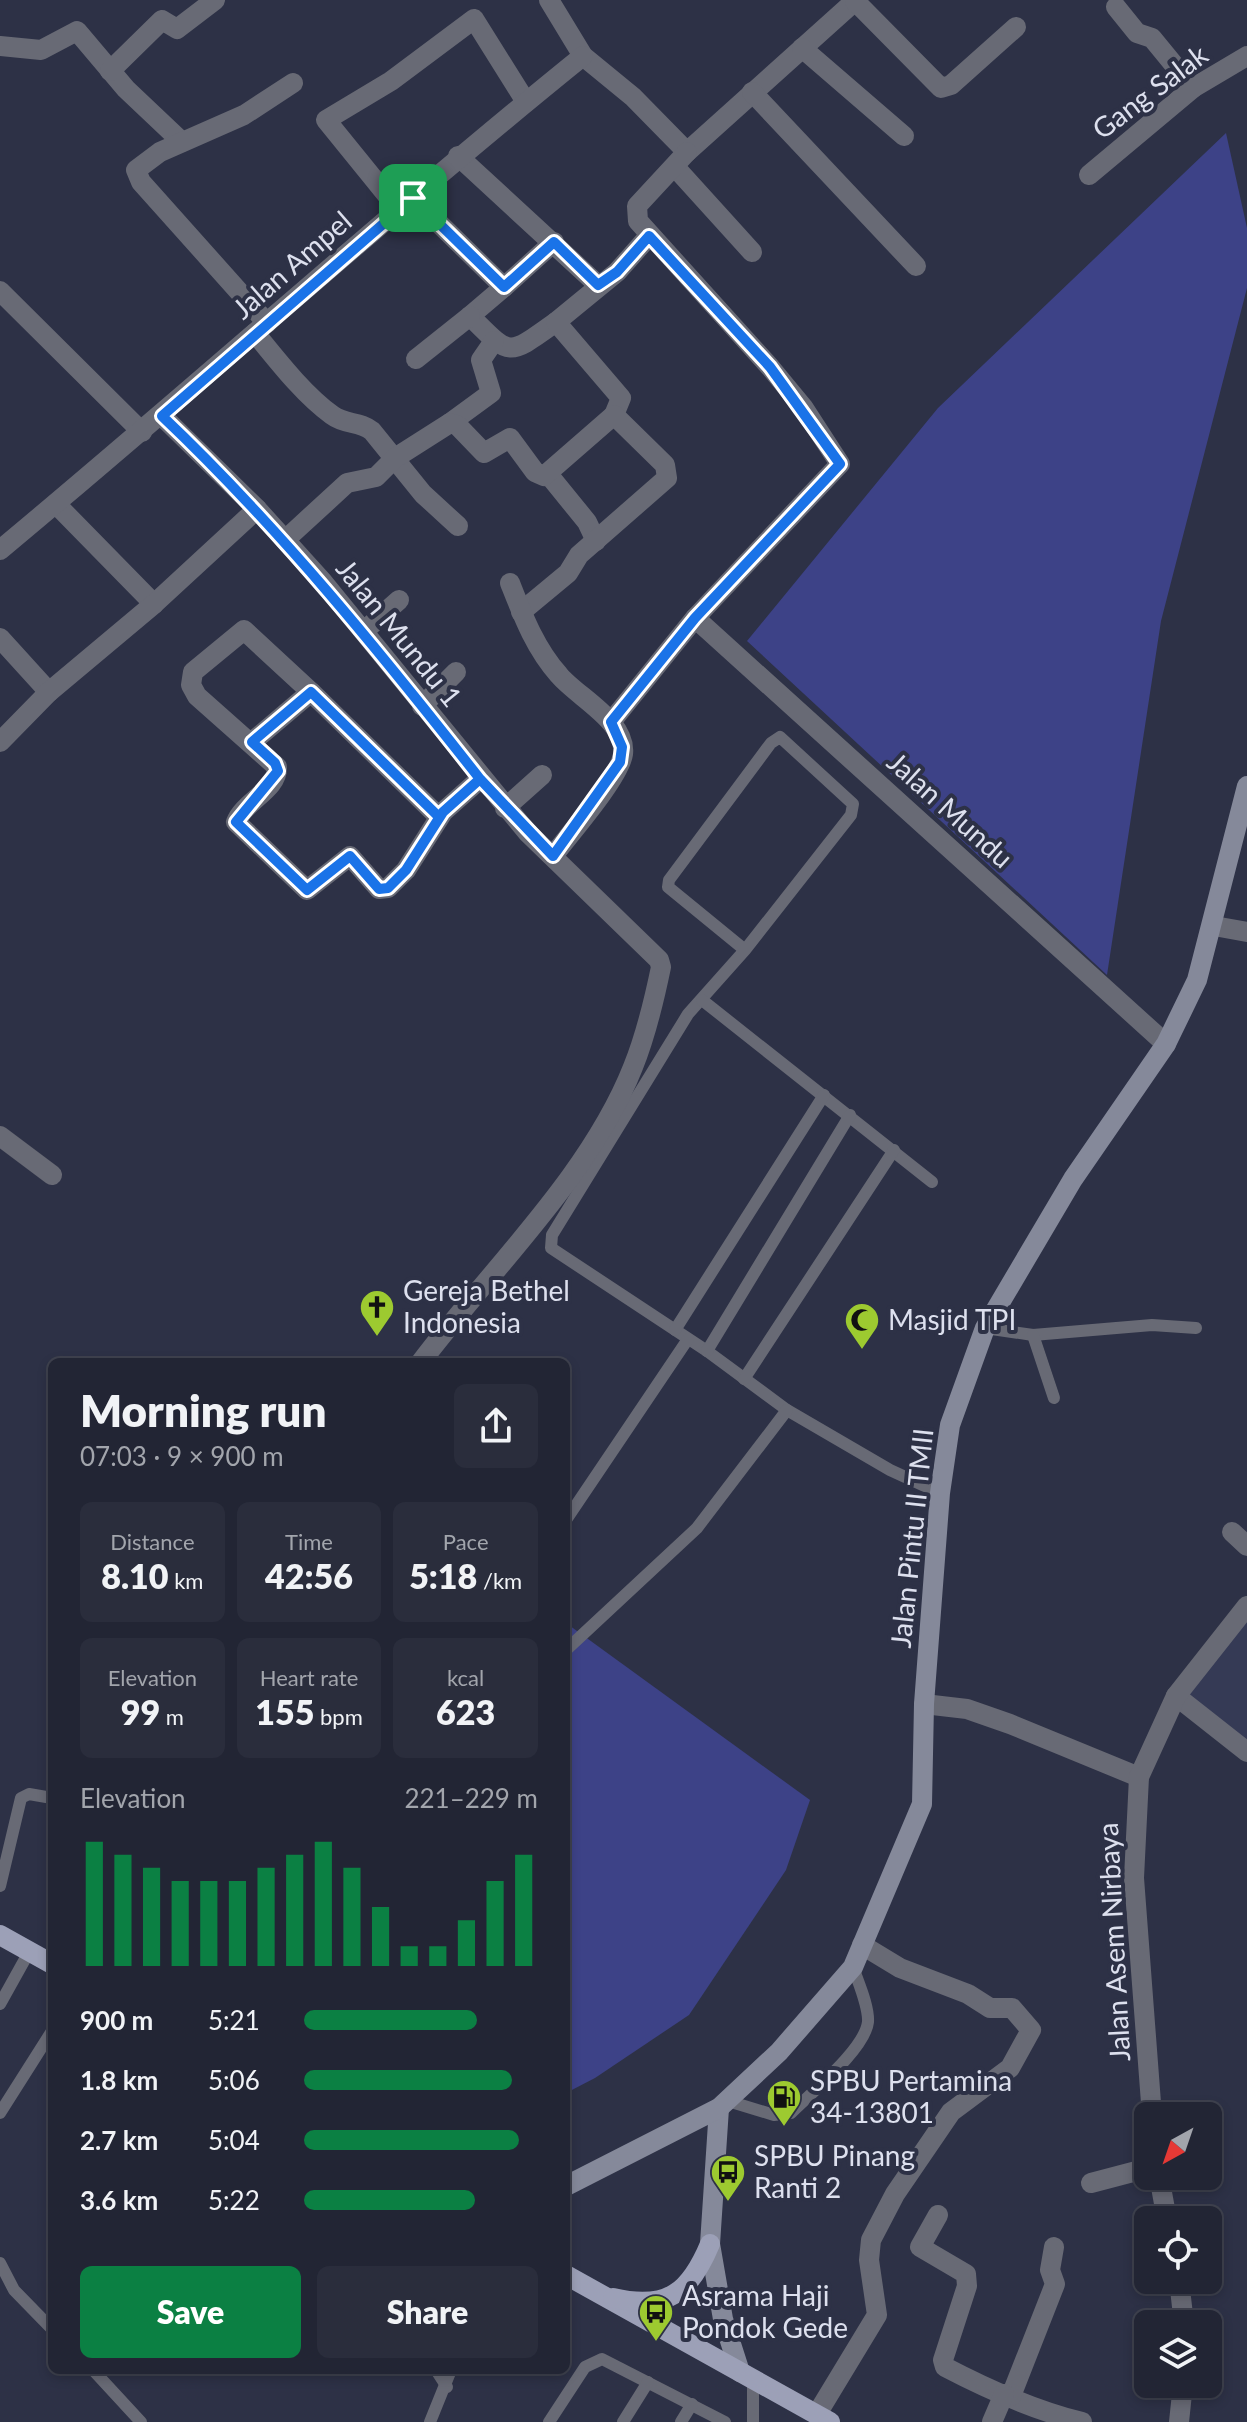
<!DOCTYPE html>
<meta charset="utf-8">
<style>
body{margin:0;font-family:Lato,sans-serif;background:#2a2d3c;color:#f1f3f6;height:100vh;display:flex;flex-direction:column;font-size:30px;white-space:nowrap}
*{box-sizing:border-box;margin:0}
p{font-size:26px;color:#a2a5ac}
.icon{flex:none;width:44px;height:44px;fill:none;stroke:currentColor;stroke-width:2;stroke-linecap:round;stroke-linejoin:round}
.map{position:relative;flex:1;overflow:hidden}
.side{position:absolute;left:48px;top:1358px;width:522px;height:1016px;display:flex;flex-direction:column;background:#222534;border-radius:12px;box-shadow:0 4px 12px #0003,0 0 0 2px #3f424f}
.side>*{flex:none}
.needle{width:52px;rotate:220deg}
.buttons{position:absolute;left:1134px;top:2102px;display:grid;gap:16px}
.buttons a{display:grid;place-items:center;width:88px;height:88px;border-radius:12px;background:#222534;box-shadow:0 4px 12px #0003,0 0 0 2px #3f424f;font-size:40px}
.pin{position:absolute;display:grid;place-items:center;width:68px;height:68px;color:#fff;margin:-34px;border-radius:16px;box-shadow:0 4px 12px #0006}
.round{display:grid;place-items:center;flex:none;width:84px;height:84px;border-radius:12px;background:#2a2d3c}
.head{display:flex;align-items:center;justify-content:space-between;height:136px;padding:0 32px}
h1{font-size:44px;font-weight:800;line-height:60px}
.figures{display:grid;grid-template-columns:repeat(3,1fr);gap:12px;height:136px;padding:8px 32px}
.figures div{display:grid;align-content:center;border-radius:12px;background:#2a2d3c;text-align:center}
.figures b{font-size:34px;font-weight:800}
.figures small{font-size:22px;font-weight:400}
.figures p{font-size:22px}
.chart{height:224px;padding:16px 32px}
.chart p{display:flex;justify-content:space-between}
.chart svg{width:100%;height:144px;margin-top:8px;stroke:#0b8043;stroke-width:6}
.button{display:flex;gap:16px;margin-top:auto;padding:16px 32px}
.button a{flex:1;height:92px;border-radius:12px;background:#0b8043;color:#fff;font-size:32px;font-weight:800;line-height:92px;text-align:center}
.button a+a{background:#2a2d3c;color:#f1f3f6}
ul{padding:0 32px;list-style:none;font-size:26px}
li{display:grid;grid-template-columns:128px 96px 1fr;align-items:center;height:60px}
li i{height:20px;border-radius:10px;background:#0b8043}
.map>svg:first-child{display:block}
</style>
<div class="map">
<svg width="1247" height="2422" viewBox="0 0 1247 2422">
<rect width="100%" height="100%" fill="#2d3146"/>
<polygon fill="#353a55" points="1247,1606 1247,1746 1178,1689"/>
<g fill="#3d4287">
<polygon points="1226,133 1247,228 1247,288 1161,621 1107,975 747,641 938,408"/>
<polygon points="566,1623 810,1800 786,1870 689,2015 595,2078 566,2093"/>
</g>
<g fill="none" stroke-linecap="round" stroke-linejoin="round">
<g stroke="#686a75" stroke-width="12">
<polyline points="745,950 668,887 669,880 771,743 780,737 853,804 851,815 745,950 688,1014 552,1235 551,1248 707,1351 787,1410 890,1470 940,1493"/>
<polyline points="702,1000 932,1182"/>
<polyline points="985,1328 1033,1335 1152,1325 1196,1328"/>
<polyline points="675,1330 824,1095"/>
<polyline points="1033,1335 1054,1398"/>
<polyline points="707,1351 850,1115"/>
<polyline points="744,1379 894,1150"/>
<polyline points="566,1520 688,1339"/>
<polyline points="566,1650 697,1528 787,1410"/>
<polyline points="0,1886 21,1798 29,1794 52,1798"/>
<polyline points="0,2004 29,1952"/>
<path d="M728 2101 774 2115 791 2113C811 2093 865 2049 868 2022 869 2006 858 1982 853 1967"/>
<polyline points="0,2113 52,2031"/>
<polyline points="0,2263 14,2290 52,2329"/>
<polyline points="93,2370 141,2422"/>
<polyline points="436,2370 447,2387"/>
<polyline points="753,2379 753,2422"/>
<polyline points="430,2422 451,2370"/>
<polyline points="549,2422 585,2367 602,2359 725,2422"/>
<polyline points="623,2422 648,2382"/>
<polyline points="681,2422 692,2404"/>
</g>
<g stroke="#686a75" stroke-width="20">
<polyline points="549,0 583,56 633,97 687,152 856,0"/>
<polyline points="855,1 941,88 951,85 1016,27"/>
<polyline points="1116,7 1137,33 1152,38 1193,88"/>
<polyline points="0,46 41,50 77,31 126,89 182,142"/>
<polyline points="802,48 904,136"/>
<polyline points="110,71 162,20 177,29 215,0"/>
<polyline points="752,92 916,266"/>
<polyline points="458,156 598,285"/>
<polyline points="675,167 752,252"/>
<polyline points="1089,175 1193,88 1247,56"/>
<path d="M413 198 504 287 470 316C511 357 507 357 556 322"/>
<polyline points="399,210 326,120 391,81 474,19 526,102"/>
<polyline points="504,287 554,242"/>
<polyline points="0,291 142,432"/>
<polyline points="267,323 141,182 136,170 160,152 244,115 293,83"/>
<path d="M255 333C277 360 304 395 332 415 345 425 360 421 372 431L423 494 458 526"/>
<polyline points="416,359 470,316"/>
<polyline points="614,415 621,398 556,322 617,272 649,236"/>
<path d="M162 416 257 509 323 582 527 832 659 960 661 967C654 1001 646 1035 633 1067 590 1176 491 1269 421 1362"/>
<polyline points="450,423 491,393 481,360 494,341"/>
<polyline points="548,474 587,522 596,541"/>
<polyline points="56,504 154,604"/>
<polyline points="285,540 347,483 376,477 395,458 450,423 457,425 484,453 510,438 535,472 544,476 614,415 665,465 667,478 579,555 568,573 521,612"/>
<path d="M0 550C196 387 385 216 583 56"/>
<path d="M510 583C523 616 535 648 559 675 577 697 627 721 623 754 620 777 568 836 553 856"/>
<polyline points="695,618 1166,1044"/>
<polyline points="364,631 399,600"/>
<polyline points="0,638 49,692"/>
<polyline points="311,692 439,817"/>
<polyline points="422,706 456,672"/>
<polyline points="611,722 695,618 840,464 803,407 770,367 638,221 637,206 687,152"/>
<polyline points="0,742 49,692 154,604 257,509"/>
<path d="M252 742 311 692 244 630 193 672 191 685 197 696 277 767C278 790 244 801 236 822L307 890 350 856 379 889 388 888 406 870 443 812 480 779"/>
<polyline points="505,808 542,775"/>
<polyline points="1214,926 1247,932"/>
<polyline points="0,1136 52,1175"/>
<polyline points="1232,1532 1247,1546"/>
<polyline points="1176,1696 1247,1752"/>
<polyline points="924,1704 967,1709 1010,1724 1139,1777"/>
<polyline points="1152,2116 1134,1878 1139,1777 1176,1696 1247,1606"/>
<polyline points="1159,2176 1167,2220"/>
<polyline points="1091,2183 1148,2168"/>
<path d="M938 2215 920 2247 966 2274 967 2286 943 2360 945 2367C989 2390 1033 2410 1082 2422"/>
<polyline points="1179,2280 1184,2324"/>
<polyline points="1011,2396 1055,2284 1050,2270 1054,2247"/>
<polyline points="817,2414 877,2315 869,2260 871,2240 895,2194 951,2112 1010,2068 1031,2030 1012,2008 990,2008 968,1994 900,1968 862,1945"/>
<polyline points="992,2422 1004,2394"/>
<polyline points="1179,2422 1183,2384"/>
</g>
<g stroke="#85899a" stroke-width="20">
<polyline points="719,2108 710,2244 723,2319 740,2372"/>
<polyline points="566,2186 719,2108 779,2052 853,1967 922,1804 924,1704 940,1493 950,1425 985,1328 1073,1179 1166,1044 1197,980 1247,786"/>
</g>
<g stroke="#9ca0b7" stroke-width="20">
<polyline points="0,1935 52,1964"/>
<polyline points="566,2275 830,2422"/>
<path d="M613 2298C668 2311 690 2292 710 2244"/>
</g>
</g>
<g fill="none" stroke-linecap="round" stroke-linejoin="round">
<g stroke="#fff" stroke-width="16">
<path id="route" d="M413 198 162 416C280 528 380 652 480 779L443 812 406 870 388 888 379 889 350 856 307 890 236 822 278 771 275 763 252 742 311 692 439 817 443 812 480 779 553 856 620 762 622 747 611 722 695 618 840 464 770 367 649 236 617 272 598 285 554 242 504 287 413 198"/>
</g>
<use href="#route" stroke="#1a73e8" stroke-width="10"/>
</g>
<defs>
<g id="church-pin" transform="scale(1.8)"><path d="M0 17L-7.5 6A9.5 9.5 0 1 1 7.5 6Z" fill="#9dca30" stroke="#2d3146"/><path d="M-1.2-6h2.4v3.5h3.3v2.4h-3.3V6h-2.4V-.1h-3.3v-2.4h3.3Z" fill="#111"/></g>
<g id="mosque-pin" transform="scale(1.8)"><path d="M0 17L-7.5 6A9.5 9.5 0 1 1 7.5 6Z" fill="#9dca30" stroke="#2d3146"/><path d="M3.5-4.9A6 6 0 1 0 3.5 4.9A5 5 0 1 1 3.5-4.9Z" fill="#111"/></g>
<g id="fuel-pin" transform="scale(1.8)"><path d="M0 17L-7.5 6A9.5 9.5 0 1 1 7.5 6Z" fill="#9dca30" stroke="#2d3146"/><path d="M-5.5-6h7V0h2V4h1.3V-2.5L3-4.5l.8-.8L6-3V5H2.5V1h-1V6h-7ZM-4.2-4.7v3.2H.2V-4.7Z" fill="#111"/></g>
<g id="bus-pin" transform="scale(1.8)"><path d="M0 17L-7.5 6A9.5 9.5 0 1 1 7.5 6Z" fill="#9dca30" stroke="#2d3146"/><path d="M-5-6H5V4H4V6H2V4H-2V6H-4V4H-5ZM-3.5-4V0h7V-4ZM-3.5 1.2v1.5H-2V1.2ZM2 1.2v1.5H3.5V1.2Z" fill="#111"/></g>
</defs>
<g fill-rule="evenodd">
<use href="#church-pin" x="377" y="1307"/>
<use href="#mosque-pin" x="862" y="1320"/>
<use href="#fuel-pin" x="784" y="2097"/>
<use href="#bus-pin" x="728" y="2172"/>
<use href="#bus-pin" x="656" y="2312"/>
</g>
<g text-anchor="middle" stroke-width="8" stroke-linejoin="round" paint-order="stroke">
<g font-size="28" fill="#dde0ee" stroke="#2d3146">
<text transform="translate(1150 92) rotate(-37)" y="10">Gang Salak</text>
<text transform="translate(292 265) rotate(-41)" y="10">Jalan Ampel</text>
<text transform="translate(399 633) rotate(51)" y="10">Jalan Mundu 1</text>
<text transform="translate(950 810) rotate(42)" y="10">Jalan Mundu</text>
<text transform="translate(912 1538) rotate(-84)" y="10">Jalan Pintu II TMII</text>
<text transform="translate(1114 1942) rotate(-93)" y="10">Jalan Asem Nirbaya</text>
</g>
<g font-size="28" fill="#dde0ee" stroke="#2d3146" text-anchor="start">
<text x="403" y="1301">Gereja Bethel<tspan x="403" dy="32">Indonesia</tspan></text>
<text x="888" y="1330">Masjid TPI</text>
<text x="810" y="2091">SPBU Pertamina<tspan x="810" dy="32">34-13801</tspan></text>
<text x="754" y="2166">SPBU Pinang<tspan x="754" dy="32">Ranti 2</tspan></text>
<text x="682" y="2306">Asrama Haji<tspan x="682" dy="32">Pondok Gede</tspan></text>
</g>
</g>
</svg>
<div class="buttons">
<a><svg class="needle" viewBox="-14 -14 28 28"><path d="M0-13l5 13h-10z" fill="#e53935"/><path d="M0 13l5-13h-10z" fill="#a2a5ac"/></svg></a>
<a><svg class="icon" aria-label="locate" viewBox="0 0 24 24"><circle cx="12" cy="12" r="6"/><path d="M12 2v4M12 18v4M2 12h4M18 12h4"/></svg></a>
<a><svg class="icon" aria-label="layers" viewBox="0 0 24 24"><path d="M12 4l9 5-9 5-9-5zM3 14l9 5 9-5"/></svg></a>
</div>
<div class="pin" style="left:413px;top:198px;background:#1e9e55"><svg class="icon" aria-label="arrive" viewBox="0 0 24 24"><path d="M6 21V4h12l-3 4 3 4H6"/></svg></div>
<section class="side">
<div class="head"><div><h1>Morning run</h1><p>07:03 · 9 × 900 m</p></div><a class="round"><svg class="icon" aria-label="share" viewBox="0 0 24 24"><path d="M12 15V3M7 8l5-5 5 5M5 13v7h14v-7"/></svg></a></div>
<div class="figures">
<div><p>Distance</p><b>8.10<small> km</small></b></div>
<div><p>Time</p><b>42:56</b></div>
<div><p>Pace</p><b>5:18<small> /km</small></b></div>
</div>
<div class="figures">
<div><p>Elevation</p><b>99<small> m</small></b></div>
<div><p>Heart rate</p><b>155<small> bpm</small></b></div>
<div><p>kcal</p><b>623</b></div>
</div>
<div class="chart"><p><span>Elevation</span>221–229 m</p>
<svg viewBox="0 0 160 44" preserveAspectRatio="none"><path d="M5 44V6M15 44V10M25 44V14M35 44V18M45 44V18M55 44V18M65 44V14M75 44V10M85 44V6M95 44V14M105 44V26M115 44V38M125 44V38M135 44V30M145 44V18M155 44V10"/></svg>
</div>
<ul>
<li><b>900 m</b>5:21<i style="width:74%"></i></li>
<li><b>1.8 km</b>5:06<i style="width:89%"></i></li>
<li><b>2.7 km</b>5:04<i style="width:92%"></i></li>
<li><b>3.6 km</b>5:22<i style="width:73%"></i></li>
</ul>
<div class="button"><a>Save</a><a>Share</a></div>
</section>
</div>
